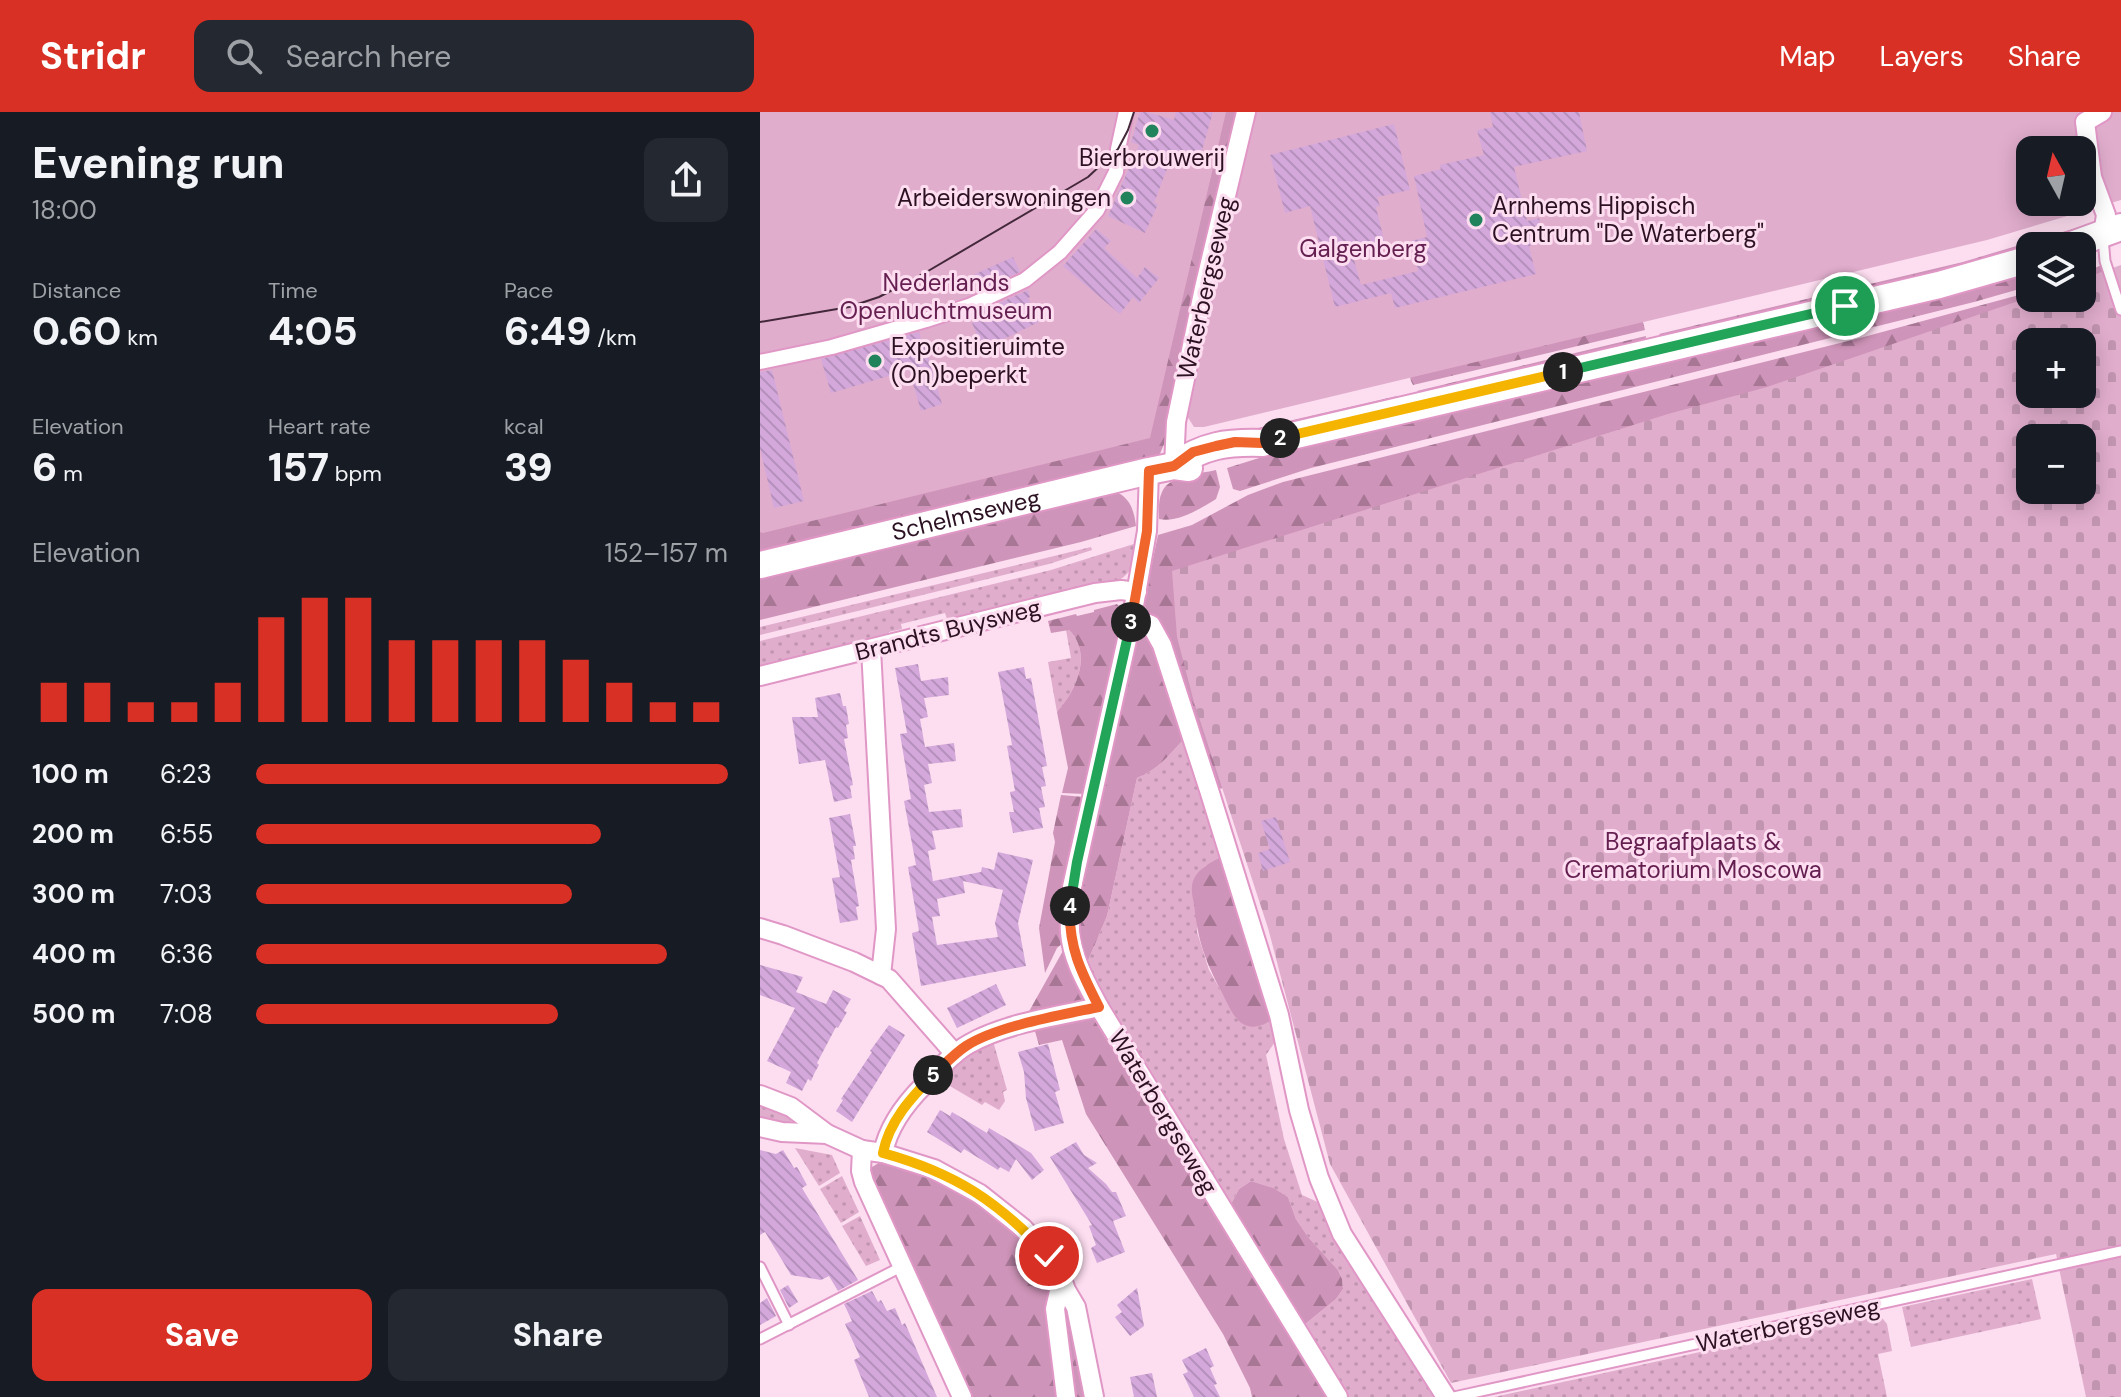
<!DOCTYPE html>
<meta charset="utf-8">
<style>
body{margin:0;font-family:"DM Sans",sans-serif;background:#242831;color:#f1f3f6;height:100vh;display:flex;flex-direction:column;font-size:30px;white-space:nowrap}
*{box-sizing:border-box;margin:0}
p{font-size:26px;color:#9ea1a6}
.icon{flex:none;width:44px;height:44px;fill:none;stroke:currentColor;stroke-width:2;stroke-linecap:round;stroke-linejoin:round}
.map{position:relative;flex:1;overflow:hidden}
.drawer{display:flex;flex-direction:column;background:#171b24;width:760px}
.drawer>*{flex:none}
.needle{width:52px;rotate:352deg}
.buttons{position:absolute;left:1256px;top:24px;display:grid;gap:16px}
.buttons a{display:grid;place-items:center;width:80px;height:80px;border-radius:16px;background:#171b24;box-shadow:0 4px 20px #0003;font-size:40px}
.pin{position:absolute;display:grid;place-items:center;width:68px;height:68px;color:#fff;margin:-34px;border:4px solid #fff;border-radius:50%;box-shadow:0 2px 8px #0007}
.km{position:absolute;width:40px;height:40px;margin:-20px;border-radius:50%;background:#222;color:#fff;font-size:22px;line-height:40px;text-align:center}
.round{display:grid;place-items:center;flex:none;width:84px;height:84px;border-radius:16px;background:#242831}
.headline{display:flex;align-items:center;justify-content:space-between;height:136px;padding:0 32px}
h1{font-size:44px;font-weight:800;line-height:60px}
.figures{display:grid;grid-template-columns:repeat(3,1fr);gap:12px;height:136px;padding:8px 32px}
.figures div{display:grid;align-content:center}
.figures b{font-size:40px;font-weight:800}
.figures small{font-size:22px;font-weight:400}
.figures p{font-size:22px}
.chart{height:224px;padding:16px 32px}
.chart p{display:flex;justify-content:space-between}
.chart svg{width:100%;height:144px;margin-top:8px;stroke:#d93025;stroke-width:6}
.action{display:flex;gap:16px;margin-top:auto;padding:16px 32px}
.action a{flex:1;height:92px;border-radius:16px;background:#d93025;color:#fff;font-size:32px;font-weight:800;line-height:92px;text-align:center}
.action a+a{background:#242831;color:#f1f3f6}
ul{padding:0 32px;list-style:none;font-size:26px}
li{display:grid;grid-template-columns:128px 96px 1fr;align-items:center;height:60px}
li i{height:20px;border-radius:10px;background:#d93025}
header{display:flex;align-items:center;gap:48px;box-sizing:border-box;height:112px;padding:0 40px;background:#d93025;color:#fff}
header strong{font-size:38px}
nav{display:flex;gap:44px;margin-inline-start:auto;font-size:28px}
.search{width:560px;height:72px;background:#242831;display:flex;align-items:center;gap:20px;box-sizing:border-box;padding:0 28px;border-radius:16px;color:#9ea1a6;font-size:30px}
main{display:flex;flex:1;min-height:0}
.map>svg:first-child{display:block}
</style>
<header>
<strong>Stridr</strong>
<div class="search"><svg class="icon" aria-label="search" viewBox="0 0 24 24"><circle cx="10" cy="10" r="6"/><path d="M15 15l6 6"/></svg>Search here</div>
<nav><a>Map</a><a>Layers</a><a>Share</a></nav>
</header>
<main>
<section class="drawer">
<div class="headline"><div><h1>Evening run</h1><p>18:00</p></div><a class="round"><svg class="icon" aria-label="share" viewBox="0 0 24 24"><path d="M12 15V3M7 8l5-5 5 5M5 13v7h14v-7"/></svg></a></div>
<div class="figures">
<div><p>Distance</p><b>0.60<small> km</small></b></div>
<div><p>Time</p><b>4:05</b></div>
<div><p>Pace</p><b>6:49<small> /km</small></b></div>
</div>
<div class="figures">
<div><p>Elevation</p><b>6<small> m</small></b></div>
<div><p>Heart rate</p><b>157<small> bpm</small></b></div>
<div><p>kcal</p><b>39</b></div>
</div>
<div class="chart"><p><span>Elevation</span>152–157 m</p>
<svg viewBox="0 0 160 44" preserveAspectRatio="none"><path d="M5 44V32M15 44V32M25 44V38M35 44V38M45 44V32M55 44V12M65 44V6M75 44V6M85 44V19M95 44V19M105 44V19M115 44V19M125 44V25M135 44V32M145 44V38M155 44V38"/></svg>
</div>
<ul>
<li><b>100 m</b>6:23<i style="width:100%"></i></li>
<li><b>200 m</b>6:55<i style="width:73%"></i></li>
<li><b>300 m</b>7:03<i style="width:67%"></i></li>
<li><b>400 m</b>6:36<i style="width:87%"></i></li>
<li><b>500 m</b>7:08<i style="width:64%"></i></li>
</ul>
<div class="action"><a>Save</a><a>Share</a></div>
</section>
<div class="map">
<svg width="1361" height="1285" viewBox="0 0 1361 1285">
<defs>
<pattern id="grass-dots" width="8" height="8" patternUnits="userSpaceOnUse" patternTransform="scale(2)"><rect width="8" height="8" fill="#e1adcd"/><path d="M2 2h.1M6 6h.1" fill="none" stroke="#c194b0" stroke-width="1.8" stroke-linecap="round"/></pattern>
<pattern id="forest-firs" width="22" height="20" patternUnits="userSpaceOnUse" patternTransform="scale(2)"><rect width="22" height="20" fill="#cf94b9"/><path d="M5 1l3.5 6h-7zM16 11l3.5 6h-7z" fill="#a87796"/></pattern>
<pattern id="cemetery-stones" width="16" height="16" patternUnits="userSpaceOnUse" patternTransform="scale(2)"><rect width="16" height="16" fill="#e1adcd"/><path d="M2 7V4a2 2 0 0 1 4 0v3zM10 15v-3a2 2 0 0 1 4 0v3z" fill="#c194b0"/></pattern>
<pattern id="building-back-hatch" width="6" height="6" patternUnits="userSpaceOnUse" patternTransform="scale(2)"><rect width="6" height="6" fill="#d4a8db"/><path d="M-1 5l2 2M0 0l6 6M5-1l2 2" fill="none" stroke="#b690bc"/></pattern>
</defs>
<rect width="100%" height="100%" fill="#fdddf0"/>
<g fill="url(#grass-dots)">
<path d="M377 431C375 449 374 459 358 469L194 509 192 506 187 507 185 501 141 512 142 517 129 520 128 524 0 556V529L291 458Z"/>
<polygon points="331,435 332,438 289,452 0,523 0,515"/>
<path d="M306 518H309C333 542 316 579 297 600L288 550 311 546Z"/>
<path d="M425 626 462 744 445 754 437 762V820L449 858 477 907H512L517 927 506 943 524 1027 542 1083 560 1091 675 1285H589L544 1213 576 1187 583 1177 582 1167 578 1158 548 1125 536 1107 528 1085 514 1076 491 1069 479 1077 471 1092 363 917 327 851 347 804 377 666C398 658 410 642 425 626Z"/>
<polygon points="233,929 247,978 243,980 245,989 239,998 225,990 222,993 178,967 198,948"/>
<polygon points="0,991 30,1004 32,1009 28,1012 0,1008"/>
<polygon points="35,1036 72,1043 80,1061 59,1074"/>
<polygon points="82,1064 99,1100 81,1111 60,1077"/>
<polygon points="100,1104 120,1148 106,1154 82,1114"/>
<polygon points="1272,1167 1281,1207 1151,1235 1142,1195"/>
<polygon points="1118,1201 1127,1212 1132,1239 1118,1242 1127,1285 734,1285"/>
</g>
<g fill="url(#forest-firs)">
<polygon points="454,0 480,0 405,330 399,344 0,443 0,399"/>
<polygon points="1336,110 1322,119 1277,134 1270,134 1270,136 1148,168 903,226 899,222 1203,150"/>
<path d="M1342 153 1361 219 1322 282V230H1270L512 670 457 677 399 512C391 505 385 500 384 489L398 423 432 413 488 383 523 370 1100 226 1270 180V186H1322V161Z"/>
<polygon points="1270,158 1270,174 1214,190 551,356 480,379 473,377 467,356 534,335"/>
<polygon points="878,189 885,218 653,273 651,269 644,235"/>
<polygon points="886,224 885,230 660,284 657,279"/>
<polygon points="637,284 636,289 461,328 463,324"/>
<path d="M456 358 460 375 456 387C440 397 417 411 399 407 399 399 398 388 402 380 409 363 440 362 456 358Z"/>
<path d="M351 378C369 383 374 397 376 414L321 430 0 508V462Z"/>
<path d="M357 492 363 500V507L325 682 302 681 308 656 297 600C316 579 333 542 309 518L291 521 288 509 316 502 317 504 334 500V498Z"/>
<path d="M380 523 391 526 425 626C410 642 398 658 377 666L347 804 327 851 318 820V785L376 525Z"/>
<polygon points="301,683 324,685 301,812 303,831 297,836 285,861 279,816 295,730 293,721"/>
<path d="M462 744 512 907C505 913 493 918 483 912 473 906 468 892 462 881 445 848 438 830 434 792 433 787 431 779 432 774 434 758 450 751 462 744Z"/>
<polygon points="304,837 314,866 327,894 267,903"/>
<polygon points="330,901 567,1285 492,1285 490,1276 463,1222 326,1002 302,928 279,933 274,916"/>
<path d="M122 1049C141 1055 162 1060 181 1069 212 1084 284 1132 291 1166L302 1285H209L110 1067 112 1055Z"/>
<polygon points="491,1069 514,1076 528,1085 536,1107 548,1125 578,1158 582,1167 583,1177 576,1187 544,1213 471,1092 479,1077"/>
<polygon points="305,1194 308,1195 330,1285 310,1285 302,1195"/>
</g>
<path fill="url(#cemetery-stones)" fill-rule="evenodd" d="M1361 153V1285H1326L1296 1142 691 1271 570 1052 508 816 434 590 417 525 412 459 908 302 1007 275 1270 185 1322 186V167ZM1270 230H1322V282H1270ZM1270 326H1322V378H1270Z"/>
<g fill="#e1adcd" fill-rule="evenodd">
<polygon points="0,0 466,0 390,326 3,421 0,420"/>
<path d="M493 0H1361V88L1227 128 444 315H434L427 304ZM1270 38H1322V90H1270Z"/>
</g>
<g fill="url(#building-back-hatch)" fill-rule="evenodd">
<polygon points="380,0 387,0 414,8 416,0 453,0 439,49 413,41 394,91 398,92 385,121 348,104 379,33 371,30"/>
<polygon points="730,0 819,0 827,39 754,55 767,109 779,106 784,130 769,134 776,162 635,196 631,181 575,195 550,94 525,101 510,43 634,12 650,78 617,85 620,94 616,95 626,136 593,144 601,173 658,159 651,129 667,125 654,64 681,57 680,53 724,43 717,18 733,15"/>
<polygon points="336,117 351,129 344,136 377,166 385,155 399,166 379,191 373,185 360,202 303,154"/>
<polygon points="253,145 260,160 220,178 213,163"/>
<polygon points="268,178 270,185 268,186 279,210 223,237 212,211 225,205 224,198"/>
<polygon points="159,220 162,230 164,230 182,292 161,299 149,258 71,281 61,247"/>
<polygon points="12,258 44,389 14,396 0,336 0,260"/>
<path d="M158 552 161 569 188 565 189 583 164 586 168 605 160 607 165 635 194 631 196 649 168 652 172 671 164 673 169 700 201 697 203 715 172 719 176 737 168 739 173 769 221 760 222 755 234 758 238 740 273 748 258 811 266 854 161 874 152 821 159 819 148 755 156 753 144 689 151 687 140 622 147 621 135 556ZM203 769 243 778 235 811 238 825 177 833 172 805 180 804 177 787 205 781Z"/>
<polygon points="264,555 266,567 271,566 287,654 282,655 286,674 281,675 285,695 279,696 283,716 253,721 249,700 254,700 250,680 255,679 247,634 252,633 238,560"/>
<polygon points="80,581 83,594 86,594 89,612 86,613 88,626 84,627 93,673 90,674 92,686 74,690 65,648 39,652 32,605 58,605 55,586"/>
<polygon points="90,702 96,734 93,734 95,747 91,748 99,794 96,795 98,808 80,811 72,766 80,765 69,706"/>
<polygon points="516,705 530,750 503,759 498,741 510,737 501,709"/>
<polygon points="0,853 43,865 36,880 66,892 73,878 91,887 84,899 87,900 78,916 76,915 57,951 59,953 55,960 51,969 48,967 42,979 26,971 31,960 7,949 35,896 0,883"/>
<polygon points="236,872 246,893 197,916 187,896"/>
<polygon points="129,913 145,923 92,1010 76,999 83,988 81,987 112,940 110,939"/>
<polygon points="288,932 300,978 295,980 304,1011 275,1019 266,986 264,960 258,940"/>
<polygon points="180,998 190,1004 192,1000 227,1021 229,1016 271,1041 284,1058 272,1068 256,1047 249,1060 240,1055 238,1058 204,1037 201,1041 167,1020"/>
<polygon points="316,1030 324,1043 337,1051 328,1056 346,1072 352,1080 356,1080 366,1104 353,1109 365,1140 337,1151 331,1136 336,1133 329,1114 332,1113 290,1045"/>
<polygon points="0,1038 16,1042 23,1038 34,1056 37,1055 47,1073 42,1076 98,1168 78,1179 69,1164 61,1168 31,1163 5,1120 0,1123"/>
<polygon points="28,1173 38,1190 29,1196 20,1178"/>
<polygon points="377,1176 384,1214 370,1224 355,1205 362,1200 357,1193"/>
<polygon points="112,1179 118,1190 121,1188 127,1199 135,1196 142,1213 145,1211 177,1285 109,1285 94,1248 100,1245 85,1212 92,1209 84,1192"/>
<polygon points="7,1186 16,1204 0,1213 0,1191"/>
<polygon points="446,1236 454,1254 450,1256 457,1272 454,1273 460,1285 434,1285 423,1262 428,1260 422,1248"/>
<polygon points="392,1261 397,1285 374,1285 370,1265"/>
</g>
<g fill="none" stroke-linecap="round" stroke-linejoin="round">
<g stroke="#e097c6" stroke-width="13">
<g id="service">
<polyline points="1343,126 1345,149 1361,198"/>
<polyline points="0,1155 29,1213"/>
<polyline points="0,1227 143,1154"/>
<polyline points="694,1285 1361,1139"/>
</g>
</g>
<g stroke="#e097c6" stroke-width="18">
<polyline id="pedestrian" points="0,250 72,235 166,208 209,194 265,168 300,140 337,98 356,60 358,37 366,0"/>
</g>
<g stroke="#e097c6" stroke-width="22">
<g id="minor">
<polyline points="1342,0 1325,10 1332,65 1346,103 1343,122"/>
<polyline points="414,354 416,310 444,176 486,0"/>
<path d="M389 359 387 419 372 505 312 775C311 790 309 806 310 821 312 847 327 872 339 895L578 1285"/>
<polyline points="372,505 391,513 402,533 449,678 519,903 539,998 559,1066 582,1122 686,1285"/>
<polyline points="111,537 126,817 121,863"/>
<polyline points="0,564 335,481 361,478 377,480"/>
<polyline points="0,816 23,823 94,850 129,867 195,942"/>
<polyline points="0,983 31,995 67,1022 102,1038 101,1059 104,1070 202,1285"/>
<polyline points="0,1015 22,1020 67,1022"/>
<polyline points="102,1038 123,1041 174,1057 220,1082 263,1116 298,1156 306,1178 316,1195 334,1285"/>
<path d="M123 1041C128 1015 145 992 164 973 178 959 191 942 209 932 246 911 298 904 339 895"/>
<polyline points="302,1166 295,1197 306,1285"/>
</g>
</g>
<g stroke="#e097c6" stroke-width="30">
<g id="secondary">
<polyline points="1309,134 1361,115"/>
<path d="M414 354C443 333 467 330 502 331L1179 173 1270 147"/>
<path id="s1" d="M0 453 389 359 414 354 429 356"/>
</g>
</g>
<use href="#service" stroke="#fff" stroke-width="9"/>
<use href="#pedestrian" stroke="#fff" stroke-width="14"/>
<use href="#minor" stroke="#fff" stroke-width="18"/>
<use href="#secondary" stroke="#fff" stroke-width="26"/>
<polyline stroke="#43283a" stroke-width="2" points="0,210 89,195 119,185 163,162 328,65 358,37 368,18 374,0"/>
</g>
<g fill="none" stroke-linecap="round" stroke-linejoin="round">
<g stroke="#fff" stroke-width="16">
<polyline id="split-1" points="803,260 1085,194"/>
</g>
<g stroke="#fff" stroke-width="16">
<polyline id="split-2" points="520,326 803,260"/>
</g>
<g stroke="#fff" stroke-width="16">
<polyline id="split-3" points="371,510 387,419 389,359 414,354 433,340 456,334 475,330 502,331 520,326"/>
</g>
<g stroke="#fff" stroke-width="16">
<polyline id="split-4" points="310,794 317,750 371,510"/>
</g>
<g stroke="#fff" stroke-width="16">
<path id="split-5" d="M173 963C184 953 194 942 206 934 237 914 301 903 339 895 321 860 308 834 310 794"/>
</g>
<g stroke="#fff" stroke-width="16">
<path id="split-6" d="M173 963C152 985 129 1009 123 1041 195 1061 238 1089 289 1144"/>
</g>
<use href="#split-1" stroke="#22a559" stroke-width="10"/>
<use href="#split-2" stroke="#f5b400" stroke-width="10"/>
<use href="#split-3" stroke="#f0652b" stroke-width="10"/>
<use href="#split-4" stroke="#22a559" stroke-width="10"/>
<use href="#split-5" stroke="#f0652b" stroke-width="10"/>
<use href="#split-6" stroke="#f5b400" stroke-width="10"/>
</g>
<g fill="#21835b" stroke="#fdddf0" stroke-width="3">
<circle cx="392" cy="19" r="8"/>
<circle cx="367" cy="86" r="8"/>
<circle cx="716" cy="108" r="8"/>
<circle cx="115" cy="249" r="8"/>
</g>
<g text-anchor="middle" stroke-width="6" stroke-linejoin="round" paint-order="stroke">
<g font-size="24" fill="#2c1123" stroke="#fdddf0" text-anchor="start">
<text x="392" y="54" text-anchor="middle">Bierbrouwerij</text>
<text x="351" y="94" text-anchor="end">Arbeiderswoningen</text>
<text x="732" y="102">Arnhems Hippisch<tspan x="732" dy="28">Centrum "De Waterberg"</tspan></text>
<text x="131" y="243">Expositieruimte<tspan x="131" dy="28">(On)beperkt</tspan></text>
</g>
<g font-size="24" fill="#641f50" stroke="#fdddf0">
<text x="603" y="145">Galgenberg</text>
<text x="186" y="179">Nederlands<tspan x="186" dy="28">Openluchtmuseum</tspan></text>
<text x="933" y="738">Begraafplaats &amp;<tspan x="933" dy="28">Crematorium Moscowa</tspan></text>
</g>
<g font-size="24" fill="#2c1123" stroke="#fdddf0">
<text transform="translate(446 176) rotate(-77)" y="8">Waterbergseweg</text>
<text dy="8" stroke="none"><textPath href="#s1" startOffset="212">Schelmseweg</textPath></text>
<text transform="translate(188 518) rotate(-14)" y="8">Brandts Buysweg</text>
<text transform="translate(403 1000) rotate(59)" y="8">Waterbergseweg</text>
<text transform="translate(1028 1213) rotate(-12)" y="8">Waterbergseweg</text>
</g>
</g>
</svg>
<div class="buttons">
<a><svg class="needle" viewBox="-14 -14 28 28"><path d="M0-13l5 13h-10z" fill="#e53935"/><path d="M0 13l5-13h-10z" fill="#9ea1a6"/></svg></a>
<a><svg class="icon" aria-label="layers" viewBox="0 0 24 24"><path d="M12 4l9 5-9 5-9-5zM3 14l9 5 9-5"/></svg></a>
<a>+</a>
<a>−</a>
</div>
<div class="pin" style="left:1085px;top:194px;background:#1e9e55"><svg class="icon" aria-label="arrive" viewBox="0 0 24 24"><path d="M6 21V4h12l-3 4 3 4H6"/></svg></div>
<div class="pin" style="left:289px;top:1144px;background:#d93025"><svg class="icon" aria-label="check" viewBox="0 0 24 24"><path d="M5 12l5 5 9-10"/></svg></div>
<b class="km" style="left:803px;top:260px">1</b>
<b class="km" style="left:520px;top:326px">2</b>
<b class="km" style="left:371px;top:510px">3</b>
<b class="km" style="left:310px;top:794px">4</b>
<b class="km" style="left:173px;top:963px">5</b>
</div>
</main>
